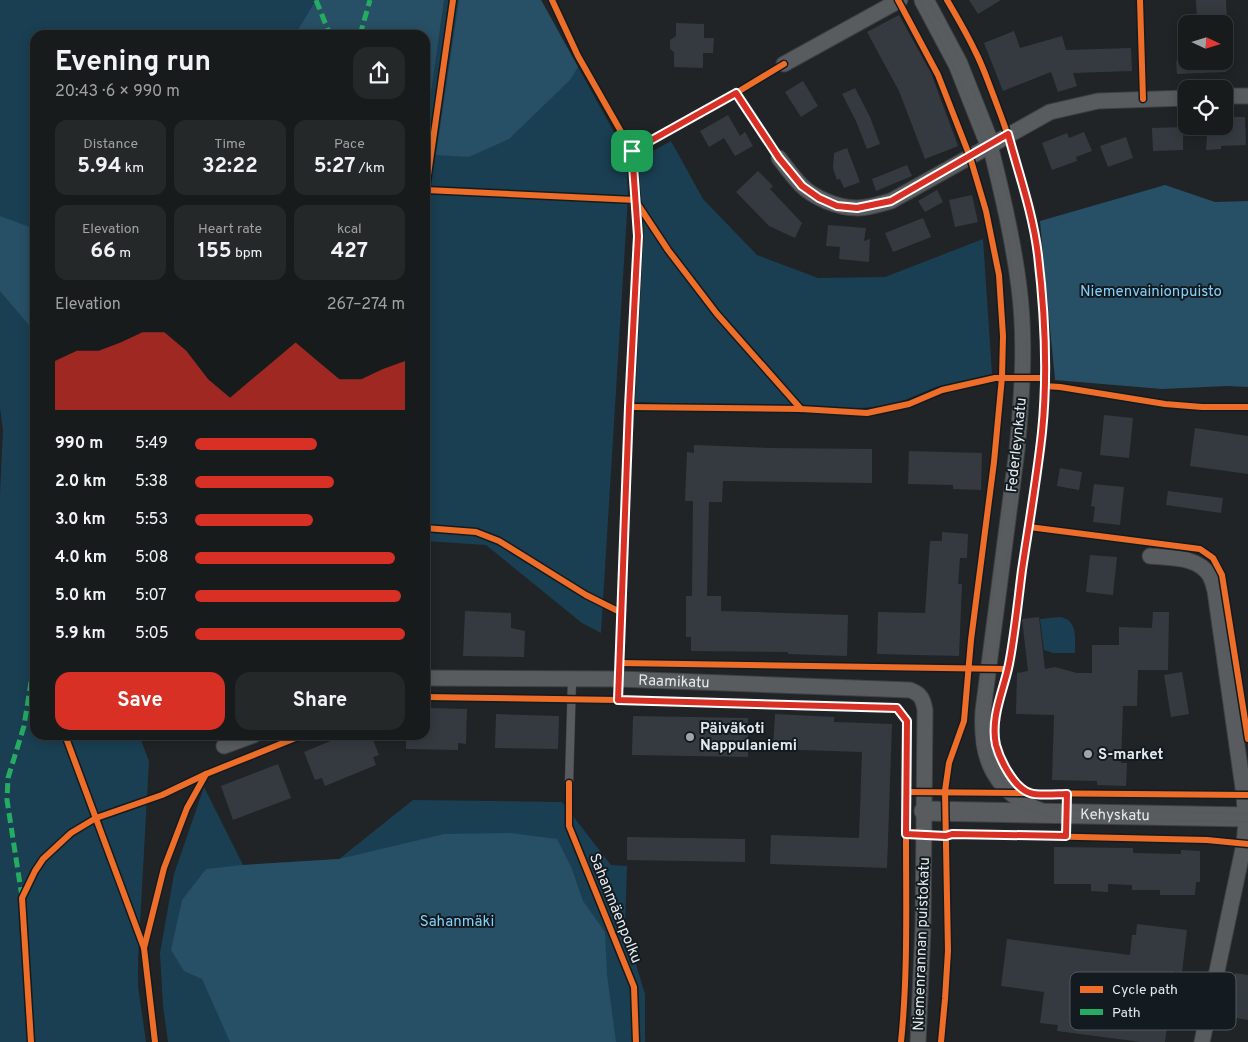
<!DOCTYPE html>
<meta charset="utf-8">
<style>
body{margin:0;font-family:Overpass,sans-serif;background:#252829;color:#f1f3f6;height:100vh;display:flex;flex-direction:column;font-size:19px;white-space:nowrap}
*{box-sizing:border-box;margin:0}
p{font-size:16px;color:#9fa1a3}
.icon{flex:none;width:28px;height:28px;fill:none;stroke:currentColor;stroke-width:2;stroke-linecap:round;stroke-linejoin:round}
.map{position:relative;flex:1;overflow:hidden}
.details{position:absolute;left:30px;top:30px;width:400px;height:710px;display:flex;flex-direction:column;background:#181b1c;border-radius:15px;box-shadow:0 2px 12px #0003,0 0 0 1px #36393b}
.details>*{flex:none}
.needle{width:32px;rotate:94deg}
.buttons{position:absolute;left:1178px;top:15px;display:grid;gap:10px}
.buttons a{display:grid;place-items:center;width:55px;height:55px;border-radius:10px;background:#181b1c;box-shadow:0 2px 12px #0003,0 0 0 1px #36393b;font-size:25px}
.pin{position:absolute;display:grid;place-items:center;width:42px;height:42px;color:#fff;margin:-21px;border-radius:10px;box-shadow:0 2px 8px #0006}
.round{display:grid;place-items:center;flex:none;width:52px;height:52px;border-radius:15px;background:#252829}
.headline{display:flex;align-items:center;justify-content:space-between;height:85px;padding:0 25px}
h1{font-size:28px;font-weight:700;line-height:38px}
.stats{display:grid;grid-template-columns:repeat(3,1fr);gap:8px;height:85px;padding:5px 25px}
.stats div{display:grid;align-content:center;border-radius:12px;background:#252829;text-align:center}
.stats b{font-size:21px;font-weight:700}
.stats small{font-size:14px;font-weight:400}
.stats p{font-size:14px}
.chart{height:140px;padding:10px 25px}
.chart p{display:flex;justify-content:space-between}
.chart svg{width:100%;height:90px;margin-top:5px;fill:#d93025;opacity:.7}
.action{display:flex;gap:10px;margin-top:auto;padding:10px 25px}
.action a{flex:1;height:58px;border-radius:15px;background:#d93025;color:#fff;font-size:20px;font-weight:700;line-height:58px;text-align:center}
.action a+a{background:#252829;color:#f1f3f6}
ul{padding:0 25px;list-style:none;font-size:16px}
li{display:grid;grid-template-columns:80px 60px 1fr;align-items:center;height:38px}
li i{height:12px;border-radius:6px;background:#d93025}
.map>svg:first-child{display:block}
</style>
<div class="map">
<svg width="1248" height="1042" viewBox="0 0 1248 1042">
<rect width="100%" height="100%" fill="#202426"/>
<g fill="#1a3f52">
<polygon points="0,0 541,0 626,154 628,197 601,633 582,623 486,545 425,541 425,35 35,35 35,735 139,735 149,761 138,960 138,986 146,1042 0,1042 0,494 3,430 0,408"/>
<polygon points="671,141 703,199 757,255 818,278 885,277 983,239 992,374 936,387 898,403 879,407 835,409 635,402 644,229 638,159"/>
<path d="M1059 617C1078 619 1075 638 1075 653H1053L1044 650 1040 619Z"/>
<polygon points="204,787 243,865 339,859 413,800 562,802 611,865 627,866 625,928 645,994 645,1042 168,1042 163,1006 160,953 174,874"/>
</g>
<g fill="#274f65">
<polygon points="316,0 444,0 425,134 425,35 295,35"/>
<polygon points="459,0 541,0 578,67 570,80 509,139 469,157 436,155"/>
<polygon points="1165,185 1215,202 1248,201 1248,387 1227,386 1162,389 1055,380 1040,221"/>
<polygon points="0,216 35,229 35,332 0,291"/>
<polygon points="510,833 557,839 572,869 583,901 605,932 607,975 616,1042 230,1042 202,979 184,971 171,950 182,900 206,869 243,865 339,859 444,834"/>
</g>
<g fill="#353a41">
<polygon points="969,0 1001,0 978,14"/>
<polygon points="1196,0 1226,0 1227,24 1197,24"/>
<polygon points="899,15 931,73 958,146 925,159 899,91 867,32"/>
<polygon points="676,23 704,24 704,38 714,38 713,53 703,53 703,68 674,67 674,52 670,49 670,40 676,36"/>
<polygon points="1014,31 1020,48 1062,36 1066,50 1131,48 1132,71 1073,73 1077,86 1058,92 1051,72 1003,91 984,43"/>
<polygon points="1176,61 1226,61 1226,72 1177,74"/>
<polygon points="803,81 818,106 801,117 785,92"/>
<polygon points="855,88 870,117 880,144 867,149 856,121 842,94"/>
<polygon points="728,115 740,136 745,132 753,146 735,156 724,138 709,147 700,131"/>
<polygon points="1224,117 1245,117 1246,145 1221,146 1221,149 1206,150 1207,136 1219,136 1219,126 1224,126"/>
<polygon points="1183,127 1183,150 1153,151 1152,128"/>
<polygon points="1084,132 1092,151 1076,157 1077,161 1052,170 1042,143 1067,133 1069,138"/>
<polygon points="1126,137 1133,158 1108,167 1100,146"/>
<polygon points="847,148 860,182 844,188 840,179 837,180 833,168 834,153"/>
<polygon points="907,165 912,176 876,191 872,179"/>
<polygon points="758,171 773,186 770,189 802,223 795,238 769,226 736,192"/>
<polygon points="937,190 943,202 925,212 918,201"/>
<polygon points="972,195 978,222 955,227 949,200"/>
<polygon points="923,218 931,237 893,252 885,233"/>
<polygon points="828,225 866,228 864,241 870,239 869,262 839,259 840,247 826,246"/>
<polygon points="1104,415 1133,418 1129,458 1100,455"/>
<polygon points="1195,428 1248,436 1248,474 1190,466"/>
<polygon points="694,445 770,448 872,449 872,483 723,481 722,502 709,502 707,596 721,596 721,611 848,615 847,656 788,654 788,652 691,651 691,637 686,637 686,596 692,596 693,501 685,501 687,452 694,453"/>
<polygon points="909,451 982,453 981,490 953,489 953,485 908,484"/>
<polygon points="1060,468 1082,472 1079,490 1057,486"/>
<polygon points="1094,484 1124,487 1120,525 1093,522 1095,507 1091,506"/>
<polygon points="1168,491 1223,498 1221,513 1166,505"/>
<polygon points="942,532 968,534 967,558 960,558 958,584 962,584 959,656 877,654 878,612 925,613 930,541 942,541"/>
<polygon points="1090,555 1117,557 1113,595 1086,592"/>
<polygon points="465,611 511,613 511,628 525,631 524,657 463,656"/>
<polygon points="1153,612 1169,612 1168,670 1138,670 1137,706 1123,706 1121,763 1127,763 1126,786 1097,785 1097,781 1052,780 1054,715 1016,714 1017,673 1028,671 1022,619 1039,617 1045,669 1055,667 1077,673 1092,673 1092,645 1119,645 1119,627 1152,628"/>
<polygon points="1182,672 1189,714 1171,717 1164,675"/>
<polygon points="428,708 467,709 466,744 458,743 458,750 406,749 406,735 425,735 425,715 428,715"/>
<polygon points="496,714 559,716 558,749 495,748"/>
<polygon points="775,714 834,717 834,722 892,724 887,868 770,864 771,835 859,838 862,752 773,749"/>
<polygon points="633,716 748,718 748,757 632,755"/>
<polygon points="345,735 371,735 379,755 373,757 376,765 325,786 322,778 315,780 304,752"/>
<polygon points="278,764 291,798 233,820 221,786"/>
<polygon points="627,837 745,839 745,862 627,860"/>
<polygon points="1054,847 1133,848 1133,853 1181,854 1181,850 1200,851 1200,882 1196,882 1195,895 1160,895 1160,890 1132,890 1132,885 1108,884 1108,892 1091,891 1091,884 1054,884"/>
<polygon points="1137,924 1187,930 1182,972 1174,971 1165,1042 1141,1042 1057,1031 1058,1025 1040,1023 1044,992 1001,986 1007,939 1130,955 1132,935 1136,935"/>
<polygon points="1235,973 1248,975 1248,1020 1226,1016"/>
</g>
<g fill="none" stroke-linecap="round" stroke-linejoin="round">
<g stroke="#3d4143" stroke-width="9">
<polyline id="service" points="569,783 572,680"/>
</g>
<g stroke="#3d4143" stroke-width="17">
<g id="minor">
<polyline points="784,64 900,0"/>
<polyline points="1224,96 1248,96"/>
<path d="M990 145C1002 192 1013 238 1019 287 1026 340 1022 396 1017 450L983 711C980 759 994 793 1042 811"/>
<path d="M779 158C786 167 793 177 801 185 814 198 838 208 857 208 869 208 880 204 891 201L1050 112 1098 101 1186 98"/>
<path d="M1150 556C1170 558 1198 556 1210 576 1212 580 1214 586 1215 591L1244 795 1246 822 1244 844 1202 1042"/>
<path id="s1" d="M425 678 619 679 910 690C921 694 923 699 925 710L923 927 918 1042"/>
<polyline points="224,746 254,735"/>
</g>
</g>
<g stroke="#3d4143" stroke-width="21">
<g id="tertiary">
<polyline points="924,0 958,64 990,145"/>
<path id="s2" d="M924 811 1248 817"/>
</g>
</g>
<use href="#service" stroke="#585c5e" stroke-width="8"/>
<use href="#minor" stroke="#585c5e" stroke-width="15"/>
<use href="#tertiary" stroke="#585c5e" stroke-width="19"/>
<g stroke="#575a5c" stroke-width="1">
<path d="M919 0C980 105 1015 222 1018 344 1020 404 1010 465 1002 524 993 586 985 649 978 711 977 724 975 738 978 750 986 790 1020 813 1058 818L1248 822"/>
<polyline points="929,0 960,60"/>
<path d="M972 88C1010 179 1029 280 1027 379 1025 436 1017 492 1009 548 1001 607 994 666 987 724 989 817 1060 810 1130 811 1169 812 1209 813 1248 814"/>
</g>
<g stroke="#26ab63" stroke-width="5" stroke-dasharray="10 5" stroke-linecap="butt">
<polyline points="316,0 330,35"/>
<polyline points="360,35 370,0"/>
<polyline points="22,897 7,800 8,778 24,726 31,682 35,670"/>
</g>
<g stroke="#131b20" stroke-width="9">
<g id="cycleway">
<polyline points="552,0 578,56 632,151 638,236 629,407 618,700"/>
<polyline points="898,0 938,75 970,157 986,211 999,275 1003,336 1002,377 994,462 971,640 964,721 949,763 945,791 948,951 945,999 941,1042"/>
<path d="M947 0C957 17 967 34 975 51 983 66 988 82 994 97 1024 174 1042 253 1045 336 1047 392 1040 447 1032 501 1025 552 1017 603 1010 654 1006 681 993 707 995 735 996 759 1011 779 1030 794"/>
<polyline points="1140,0 1143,99"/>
<polyline points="632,151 736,93"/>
<polyline points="779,158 736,93 784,64"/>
<polyline points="426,190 635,200 668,250 717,314 801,409"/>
<polyline points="425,196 453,0"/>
<polyline points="1044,386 1060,387 1165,404 1202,407 1248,407"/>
<polyline points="629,407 801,409 867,413 909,404 942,390 995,378 1044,378"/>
<polyline points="1029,527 1200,549 1213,558 1222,575 1248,739"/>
<polyline points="425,528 476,532 499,541 586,595 620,612"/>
<polyline points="619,663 1007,669"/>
<path d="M425 697 618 700 897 708 907 721C907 760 906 798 906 836 906 905 908 973 901 1042"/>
<polyline points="65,735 144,948"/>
<polyline points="569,783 569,826 634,987 636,1042"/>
<polyline points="906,792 1248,795"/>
<polyline points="906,834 946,836 952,834 1207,840 1248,844"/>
<polyline points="31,1042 22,898 35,871 43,859 71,833 96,818 162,795 206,774 303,735"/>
<polyline points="155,1042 144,948 164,868 187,808 206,774"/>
</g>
</g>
<use href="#cycleway" stroke="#ee6e29" stroke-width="6"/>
</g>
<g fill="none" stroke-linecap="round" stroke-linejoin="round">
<g stroke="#fff" stroke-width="10">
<path id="route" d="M736 93 779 158 802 186 819 198 837 206 857 208 891 201 1008 134C1019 174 1033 214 1038 255 1045 314 1048 374 1042 432 1037 478 1029 524 1022 570 1018 601 1015 633 1009 664 1004 690 990 717 996 745 1000 760 1014 788 1030 793 1036 796 1059 794 1067 794L1066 836 952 834 946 836 906 834 907 721 897 708 618 700 629 407 638 236 632 151Z"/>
</g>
<use href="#route" stroke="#d93025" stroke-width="6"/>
</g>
<g fill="#9fa4a7" stroke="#131b20" stroke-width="2">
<circle cx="690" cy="737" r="5"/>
<circle cx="1088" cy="754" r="5"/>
</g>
<g text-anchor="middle" stroke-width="4" stroke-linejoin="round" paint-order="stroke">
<g font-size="15" fill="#85cff9" stroke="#131b20">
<text x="1151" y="296">Niemenvainionpuisto</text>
<text x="457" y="926">Sahanmäki</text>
</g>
<g font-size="15" fill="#e3e9ed" stroke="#131b20">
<text transform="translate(1016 445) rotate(-84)" y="5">Federleynkatu</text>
<text dy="5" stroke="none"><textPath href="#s1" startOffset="249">Raamikatu</textPath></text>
<text dy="5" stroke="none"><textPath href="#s2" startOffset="191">Kehyskatu</textPath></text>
<text transform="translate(616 908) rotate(68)" y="5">Sahanmäenpolku</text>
<text transform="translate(921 944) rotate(-88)" y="5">Niemenrannan puistokatu</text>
</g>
<g font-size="15" font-weight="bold" fill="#e3e9ed" stroke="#131b20" text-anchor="start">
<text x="700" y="733">Päiväkoti<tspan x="700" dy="17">Nappulaniemi</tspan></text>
<text x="1098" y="759">S-market</text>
</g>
</g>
<rect x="1070" y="972" width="166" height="58" rx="8" fill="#131b20" stroke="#51595e" stroke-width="1"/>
<rect x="1080" y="986" width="23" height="7" fill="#ee6e29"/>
<rect x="1080" y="1009" width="23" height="6" fill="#26ab63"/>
<g font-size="14" fill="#e3e9ed">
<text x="1112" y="994">Cycle path</text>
<text x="1112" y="1017">Path</text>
</g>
</svg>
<div class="buttons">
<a><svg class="needle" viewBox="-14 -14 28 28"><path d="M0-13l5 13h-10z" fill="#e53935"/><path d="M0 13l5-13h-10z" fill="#9fa1a3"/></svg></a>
<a><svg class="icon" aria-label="locate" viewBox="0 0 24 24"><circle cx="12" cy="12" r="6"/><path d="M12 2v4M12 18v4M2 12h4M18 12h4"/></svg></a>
</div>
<div class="pin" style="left:632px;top:151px;background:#1e9e55"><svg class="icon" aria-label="arrive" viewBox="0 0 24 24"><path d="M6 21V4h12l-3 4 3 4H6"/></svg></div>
<section class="details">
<div class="headline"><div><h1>Evening run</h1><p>20:43 · 6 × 990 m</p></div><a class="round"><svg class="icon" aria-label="share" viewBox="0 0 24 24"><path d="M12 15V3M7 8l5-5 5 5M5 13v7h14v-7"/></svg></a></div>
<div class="stats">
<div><p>Distance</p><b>5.94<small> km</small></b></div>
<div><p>Time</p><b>32:22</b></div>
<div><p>Pace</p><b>5:27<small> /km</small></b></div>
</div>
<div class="stats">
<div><p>Elevation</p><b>66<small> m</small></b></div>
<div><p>Heart rate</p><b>155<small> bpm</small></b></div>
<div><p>kcal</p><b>427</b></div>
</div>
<div class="chart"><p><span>Elevation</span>267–274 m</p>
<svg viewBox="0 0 160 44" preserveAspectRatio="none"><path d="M0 44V20L10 15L20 15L30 11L40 6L50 6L60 15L70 29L80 38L90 29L100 20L110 11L120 20L130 29L140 29L150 24L160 20V44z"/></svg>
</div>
<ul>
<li><b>990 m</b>5:49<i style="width:58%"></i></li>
<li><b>2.0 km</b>5:38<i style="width:66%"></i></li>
<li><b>3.0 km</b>5:53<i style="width:56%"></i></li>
<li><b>4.0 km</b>5:08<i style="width:95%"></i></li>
<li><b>5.0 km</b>5:07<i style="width:98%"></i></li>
<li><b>5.9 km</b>5:05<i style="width:100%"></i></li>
</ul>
<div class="action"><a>Save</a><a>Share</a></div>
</section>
</div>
